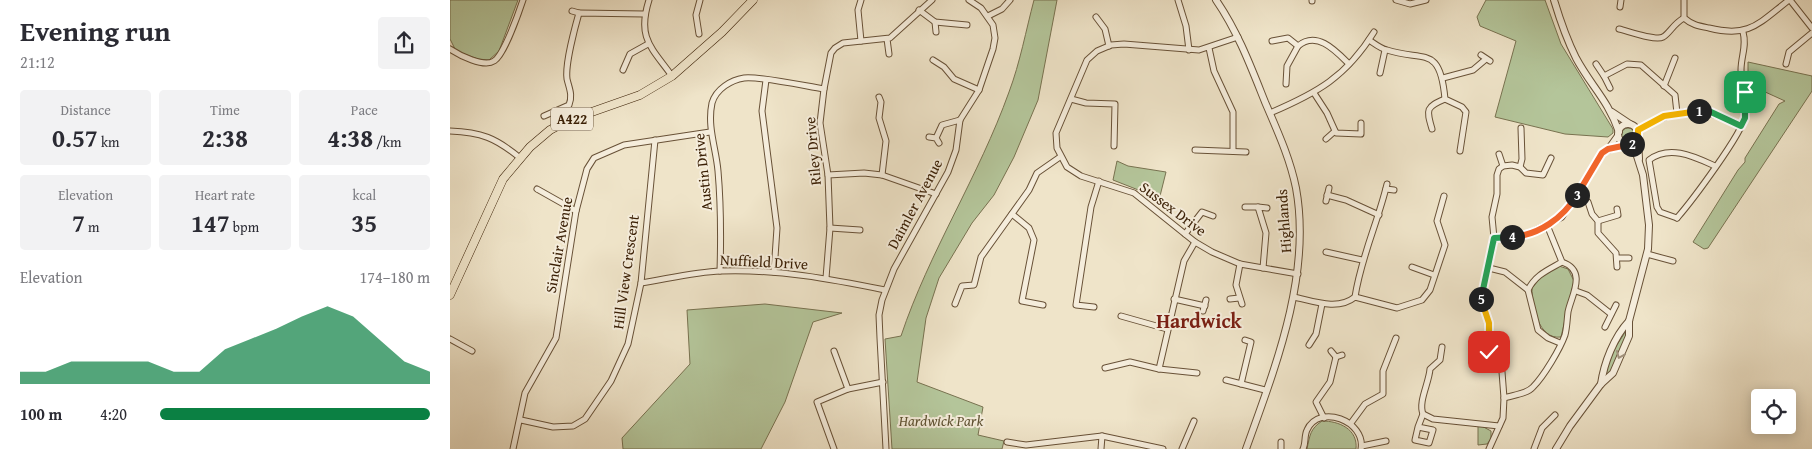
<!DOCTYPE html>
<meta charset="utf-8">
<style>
body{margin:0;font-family:"Gentium Book Plus",serif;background:#f2f2f3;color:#2b2b33;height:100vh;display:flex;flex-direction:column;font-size:19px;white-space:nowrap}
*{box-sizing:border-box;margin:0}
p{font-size:16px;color:#7c7c81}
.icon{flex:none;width:28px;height:28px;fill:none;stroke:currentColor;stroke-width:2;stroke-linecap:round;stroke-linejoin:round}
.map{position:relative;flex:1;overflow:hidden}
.details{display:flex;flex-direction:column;background:#fff;width:450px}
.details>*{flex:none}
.controls{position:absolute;left:1301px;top:389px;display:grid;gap:10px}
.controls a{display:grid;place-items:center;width:45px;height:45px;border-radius:5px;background:#fff;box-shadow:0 2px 12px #0003;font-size:25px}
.pin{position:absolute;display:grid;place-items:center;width:42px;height:42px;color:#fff;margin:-21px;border-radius:10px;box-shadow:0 2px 8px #0006}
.km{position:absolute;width:25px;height:25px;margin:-12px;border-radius:50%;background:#222;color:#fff;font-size:14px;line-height:25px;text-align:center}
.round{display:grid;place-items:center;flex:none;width:52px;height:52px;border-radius:5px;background:#f2f2f3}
.headline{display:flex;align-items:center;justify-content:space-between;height:85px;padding:0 20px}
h1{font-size:28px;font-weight:800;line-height:38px}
.stats{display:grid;grid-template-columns:repeat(3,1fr);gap:8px;height:85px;padding:5px 20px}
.stats div{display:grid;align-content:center;border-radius:5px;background:#f2f2f3;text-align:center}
.stats b{font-size:25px;font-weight:800}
.stats small{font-size:14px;font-weight:400}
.stats p{font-size:14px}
.chart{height:140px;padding:10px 20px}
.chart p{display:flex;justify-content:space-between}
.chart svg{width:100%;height:90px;margin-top:5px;fill:#0b8043;opacity:.7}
ul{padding:0 20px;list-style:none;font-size:16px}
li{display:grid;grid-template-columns:80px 60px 1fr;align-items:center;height:38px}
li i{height:12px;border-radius:6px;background:#0b8043}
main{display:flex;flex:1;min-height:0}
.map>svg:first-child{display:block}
</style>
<main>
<section class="details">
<div class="headline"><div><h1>Evening run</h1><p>21:12</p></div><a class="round"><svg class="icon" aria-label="share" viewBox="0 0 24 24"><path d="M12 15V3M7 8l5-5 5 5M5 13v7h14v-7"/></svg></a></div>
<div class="stats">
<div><p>Distance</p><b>0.57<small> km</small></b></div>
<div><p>Time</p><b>2:38</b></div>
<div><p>Pace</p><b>4:38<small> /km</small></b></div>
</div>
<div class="stats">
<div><p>Elevation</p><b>7<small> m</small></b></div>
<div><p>Heart rate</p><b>147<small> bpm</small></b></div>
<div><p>kcal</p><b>35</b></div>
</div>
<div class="chart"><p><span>Elevation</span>174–180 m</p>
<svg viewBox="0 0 160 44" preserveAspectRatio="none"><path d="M0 44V38L10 38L20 33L30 33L40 33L50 33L60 38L70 38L80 27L90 22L100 17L110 11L120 6L130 11L140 22L150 33L160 38V44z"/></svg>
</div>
<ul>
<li><b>100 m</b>4:20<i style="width:100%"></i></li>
</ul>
</section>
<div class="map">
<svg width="1362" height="449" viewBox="0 0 1362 449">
<rect width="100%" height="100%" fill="#efe4c9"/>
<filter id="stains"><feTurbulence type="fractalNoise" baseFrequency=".004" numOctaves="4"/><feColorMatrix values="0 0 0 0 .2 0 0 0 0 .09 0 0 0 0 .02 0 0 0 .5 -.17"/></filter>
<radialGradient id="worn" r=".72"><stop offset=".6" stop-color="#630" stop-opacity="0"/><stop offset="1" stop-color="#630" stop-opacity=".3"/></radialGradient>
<g fill="#b4c59a" stroke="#787250">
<polygon points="0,0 68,0 49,51 39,60 28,59 6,51 0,39"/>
<path d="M584 0H607L588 100 564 157 544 195 522 223 489 278 476 318 467 382 533 407 528 435 554 441 552 449H442L435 339 451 336C479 252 529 176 559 92 570 63 576 30 584 0Z"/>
<polygon points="1036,0 1095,0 1111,44 1163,129 1163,133 1158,137 1115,134 1045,117 1066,41 1030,26 1027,17"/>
<polygon points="1298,62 1362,76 1362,91 1258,248 1254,249 1243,242 1288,170 1295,162 1295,158 1329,104 1335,101 1313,91 1298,88"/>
<circle cx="1178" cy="135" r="7"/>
<polygon points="667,161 678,166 716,172 708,204 696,193 663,180"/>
<path d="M1109 266 1118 269 1124 281 1111 337C1088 340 1082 305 1082 288L1092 276Z"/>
<polygon points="315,304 392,313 363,322 335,402 311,449 173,449 172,438 240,364 237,310"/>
<path d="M1178 328 1172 349 1159 375 1155 377C1155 360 1169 342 1178 328Z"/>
<path d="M872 421C889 421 908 429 906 449H857C860 435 860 429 872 421Z"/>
<polygon points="1028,424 1041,431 1041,439 1037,444 1028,445"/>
</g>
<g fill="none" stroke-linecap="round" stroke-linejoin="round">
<g stroke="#685137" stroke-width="7">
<g id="minor">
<path d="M199 0C187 38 201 47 222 76"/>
<polyline points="728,0 736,26 739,50"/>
<polyline points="946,0 960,4 976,0"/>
<path d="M1234 0V18C1242 25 1249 26 1259 28 1299 38 1308 24 1339 0"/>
<polyline points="1340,0 1362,28"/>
<polyline points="862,1 862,0"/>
<polyline points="1170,7 1171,0"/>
<polyline points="469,10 485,22 517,25"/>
<polyline points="122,11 129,13"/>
<polyline points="538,16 552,9 560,0"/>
<polyline points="646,17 655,29 659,46"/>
<polyline points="485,22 486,32"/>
<path d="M1169 29C1178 31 1205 41 1213 37 1220 33 1223 24 1234 18"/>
<polyline points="249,34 246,15 250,0"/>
<polyline points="788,37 749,50 674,44 661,45 647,51 637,60 606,133 607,148 617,167 631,176 684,193 745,242 762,252 790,264 848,274"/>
<polyline points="437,39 439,54"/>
<path d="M919 40C925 44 931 49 937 50 974 62 990 44 995 99L1012 107 1016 112 1010 151"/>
<polyline points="411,41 408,10 411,0"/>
<path d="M822 41 838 38 848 46C867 30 886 51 899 64"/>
<polyline points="759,48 764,71 783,112 783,151"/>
<path d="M0 49C9 55 34 68 44 61 54 55 69 12 73 0"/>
<polyline points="1031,55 1040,61"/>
<polyline points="483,60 494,67 504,79 529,90"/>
<polyline points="1146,64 1154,76"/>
<polyline points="1336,64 1339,52 1362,33"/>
<polyline points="173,70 180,54 198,44"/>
<polyline points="930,73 935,50"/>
<polyline points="993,78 1023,70 1036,59"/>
<polyline points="316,80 312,111 327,228 324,272"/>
<polyline points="836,84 837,66 848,46"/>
<polyline points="1214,86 1225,58"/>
<polyline points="1160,88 1154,76 1177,64 1191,65 1225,95 1227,113"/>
<polyline points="864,93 877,113 886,133 911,134 911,123"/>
<polyline points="429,97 431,102 429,118 436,141 432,175"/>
<polyline points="621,99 636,103 665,104 664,146"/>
<path d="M820 113C867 93 896 77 924 32"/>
<path d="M94 116 119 105C123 95 119 88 117 79 115 65 125 27 129 13L194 14"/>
<path d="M982 129C976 109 976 107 995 99"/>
<path d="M1188 130C1228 108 1249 104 1291 126"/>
<path d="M0 131C31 132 46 138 70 158"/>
<polyline points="479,137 486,138 489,143"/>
<polyline points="486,138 492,125 510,120"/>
<polyline points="876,139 885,131"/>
<polyline points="1158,149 1168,135"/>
<polyline points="745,150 796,152"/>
<polyline points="1049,154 1053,166"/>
<polyline points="1070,167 1072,159 1071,128"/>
<polyline points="378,175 414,173 432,175 486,194"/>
<polyline points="87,189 126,211"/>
<polyline points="936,189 944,190"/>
<polyline points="877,195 896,200 929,215"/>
<polyline points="1127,195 1138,202 1142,214 1148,221 1148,233 1166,253 1167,267"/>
<polyline points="876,201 879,188"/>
<polyline points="795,207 808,207"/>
<polyline points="562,214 579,228 584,240 572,301 593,305"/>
<path d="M1227 218C1241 202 1293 133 1295 116 1298 100 1291 85 1291 70 1291 56 1297 46 1293 32"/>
<path d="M1227 218 1210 212 1207 207 1199 160C1220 144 1245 157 1265 166"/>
<polyline points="1148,221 1168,215 1167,209"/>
<polyline points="380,228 410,230"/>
<polyline points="735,234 752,212 763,216"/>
<polyline points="1044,238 1074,236 1112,217 1152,153 1175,144"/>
<polyline points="876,252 912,260"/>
<polyline points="1197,254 1223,261"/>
<polyline points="1167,258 1179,258"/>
<polyline points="790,264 786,285 792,304"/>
<polyline points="962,267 984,275"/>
<polyline points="813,268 816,233 808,207 817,208"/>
<polyline points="1039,268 1055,272 1078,290"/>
<path d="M270 271C271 238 271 205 268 171 266 148 257 127 262 103 266 89 281 80 294 78 310 76 355 86 374 89"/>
<polyline points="376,278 380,228 378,175 370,123 374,89 381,53 385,48 393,43 440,38 482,0"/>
<path d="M191 283C217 279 244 272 271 271 327 269 381 279 435 290"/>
<polyline points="1126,291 1137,295 1161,314"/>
<path d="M844 297C863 301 888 311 905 297L947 308 972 300 980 290 995 245 987 221 994 196"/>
<path d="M905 297C911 257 928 222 937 184"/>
<polyline points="724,299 755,306"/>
<polyline points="780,299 789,298"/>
<polyline points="505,304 512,286 524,285 531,257 579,190 587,173 610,157"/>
<polyline points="644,307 626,305 641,207 649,181"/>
<polyline points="753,311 756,300"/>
<polyline points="671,316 717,329"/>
<polyline points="1155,327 1166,305"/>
<polyline points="0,339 22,351"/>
<path d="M1110 343 1098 338 1088 330 1078 290C1085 275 1098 270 1112 262"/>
<polyline points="859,345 866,334 872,304"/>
<path d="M992 347 990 360 980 369C979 383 968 402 973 414L983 419 1049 426"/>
<polyline points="384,351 398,389"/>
<polyline points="881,351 886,357 892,355"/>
<polyline points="655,368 680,362 709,369 747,373"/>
<polyline points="709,369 734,261 745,242"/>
<polyline points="776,380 815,390"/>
<polyline points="791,384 801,342 795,340"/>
<path d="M1054 398C1063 395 1077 394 1083 387 1094 376 1110 349 1115 335 1117 327 1117 320 1118 312 1121 296 1138 271 1112 262L1097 225"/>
<polyline points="874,418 866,402 880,382 886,357"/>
<polyline points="71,420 103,427 123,426 135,419 161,381 178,344 191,283 205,140"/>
<polyline points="901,423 915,404 933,394 933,371 946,338"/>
<polyline points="968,427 965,440 979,443 983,430 968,427 973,414"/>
<polyline points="557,442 576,445 652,436 713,449"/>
<polyline points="831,442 831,449"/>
<polyline points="912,446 936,441"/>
<polyline points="63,449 75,393 106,338 126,211 137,169 144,158 174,145 260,132"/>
<polyline points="384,449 367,402 398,389 433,382"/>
<polyline points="436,449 430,338 429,315 432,300 444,269 498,172 506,150 510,120 529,90 543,49 545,38 543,25 531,8 519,0"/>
<polyline points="651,449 652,436"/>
<polyline points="732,449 744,421"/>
<path d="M853 449C856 443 854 436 857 430 869 403 916 421 911 449"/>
<polyline points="1039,449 1053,418 1054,398 1052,372 1039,352 1039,323 1031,299 1044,238 1042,217 1047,194 1047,175 1049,169 1053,166 1062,165 1070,167 1076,173 1093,175 1101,158"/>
<polyline points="1084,449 1092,428 1105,415"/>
</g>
</g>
<g stroke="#685137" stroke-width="8">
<g id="tertiary">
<path d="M766 0C788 32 801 67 815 102 827 130 840 158 846 188 862 275 825 368 796 449"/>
<path d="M1104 0C1110 20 1117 40 1126 58 1141 86 1158 100 1169 132"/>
<polyline points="1162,112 1180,124"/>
<circle cx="1178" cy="134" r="10"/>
<polyline points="1188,137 1189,159"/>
<path d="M1151 384C1154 363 1164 337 1179 321"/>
<polyline points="1106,449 1120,426 1151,384 1163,373 1179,336 1179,321 1198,249 1199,225 1193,175 1186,153 1178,144"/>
</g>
</g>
<g stroke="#3b2006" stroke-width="9">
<polyline id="primary" points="0,295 53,179 80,147 100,130 119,120 190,95 222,76 272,32 303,0"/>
</g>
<use href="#minor" stroke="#f5eddc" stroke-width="5"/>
<use href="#tertiary" stroke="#f5eddc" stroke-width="6"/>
<use href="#primary" stroke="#efe4c9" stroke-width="8"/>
</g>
<defs><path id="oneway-chevron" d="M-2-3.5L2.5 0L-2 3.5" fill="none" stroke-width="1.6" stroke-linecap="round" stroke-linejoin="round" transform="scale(1.25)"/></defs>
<use stroke="#a1917c" href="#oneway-chevron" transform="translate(1170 355) rotate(113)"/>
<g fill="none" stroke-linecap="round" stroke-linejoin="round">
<g stroke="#fff" stroke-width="10">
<polyline id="split-1" points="1249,111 1261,112 1291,126 1295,118 1295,92"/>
</g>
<g stroke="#fff" stroke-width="10">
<polyline id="split-2" points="1182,144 1188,139 1188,130 1214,116 1249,111"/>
</g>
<g stroke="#fff" stroke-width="10">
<polyline id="split-3" points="1127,195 1152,153 1158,149 1182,144"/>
</g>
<g stroke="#fff" stroke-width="10">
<path id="split-4" d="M1062 237C1089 235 1113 218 1127 195"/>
</g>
<g stroke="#fff" stroke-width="10">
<polyline id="split-5" points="1031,299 1044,238 1062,237"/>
</g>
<g stroke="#fff" stroke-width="10">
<polyline id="split-6" points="1031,299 1039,323 1039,352"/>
</g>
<use href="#split-1" stroke="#22a559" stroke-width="6"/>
<use href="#split-2" stroke="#f5b400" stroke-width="6"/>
<use href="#split-3" stroke="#f0652b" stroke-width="6"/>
<use href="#split-4" stroke="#f0652b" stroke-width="6"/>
<use href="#split-5" stroke="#22a559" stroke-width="6"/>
<use href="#split-6" stroke="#f5b400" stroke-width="6"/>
</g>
<g text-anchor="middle" stroke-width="4" stroke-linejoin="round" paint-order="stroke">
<rect fill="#f5eddc" stroke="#735e46" stroke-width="1" x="101" y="107.5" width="42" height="23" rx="4"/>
<g font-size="14" font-weight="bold" fill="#3b2006">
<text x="122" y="124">A422</text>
</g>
<g font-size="15" fill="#3b2006" stroke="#f5eddc">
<text transform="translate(363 151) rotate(-95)" y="5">Riley Drive</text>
<text transform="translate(253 172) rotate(-96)" y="5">Austin Drive</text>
<text transform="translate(465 204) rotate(-62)" y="5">Daimler Avenue</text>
<text transform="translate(723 209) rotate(37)" y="5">Sussex Drive</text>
<text transform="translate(834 221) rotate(-94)" y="5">Highlands</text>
<text transform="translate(109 245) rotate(-80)" y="5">Sinclair Avenue</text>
<text transform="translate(314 262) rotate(3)" y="5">Nuffield Drive</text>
<text transform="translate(176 272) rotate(-82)" y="5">Hill View Crescent</text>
</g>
<g font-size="15" font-style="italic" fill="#5f5232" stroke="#f5eddc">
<text x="491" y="426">Hardwick Park</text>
</g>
<g font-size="20" font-weight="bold" fill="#7a1f14" stroke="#f5eddc">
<text x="749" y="328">Hardwick</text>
</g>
</g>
<rect width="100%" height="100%" filter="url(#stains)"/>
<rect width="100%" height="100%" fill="url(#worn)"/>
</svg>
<div class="controls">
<a><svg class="icon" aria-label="locate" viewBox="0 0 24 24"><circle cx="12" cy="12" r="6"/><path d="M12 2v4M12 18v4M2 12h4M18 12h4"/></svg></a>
</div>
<div class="pin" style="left:1295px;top:92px;background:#1e9e55"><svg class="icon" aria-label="arrive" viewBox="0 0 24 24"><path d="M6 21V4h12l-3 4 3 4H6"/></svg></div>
<div class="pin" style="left:1039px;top:352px;background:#d93025"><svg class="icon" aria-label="check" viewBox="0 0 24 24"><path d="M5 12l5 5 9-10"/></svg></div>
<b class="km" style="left:1249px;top:111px">1</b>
<b class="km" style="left:1182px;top:144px">2</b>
<b class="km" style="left:1127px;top:195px">3</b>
<b class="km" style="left:1062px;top:237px">4</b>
<b class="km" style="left:1031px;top:299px">5</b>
</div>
</main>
